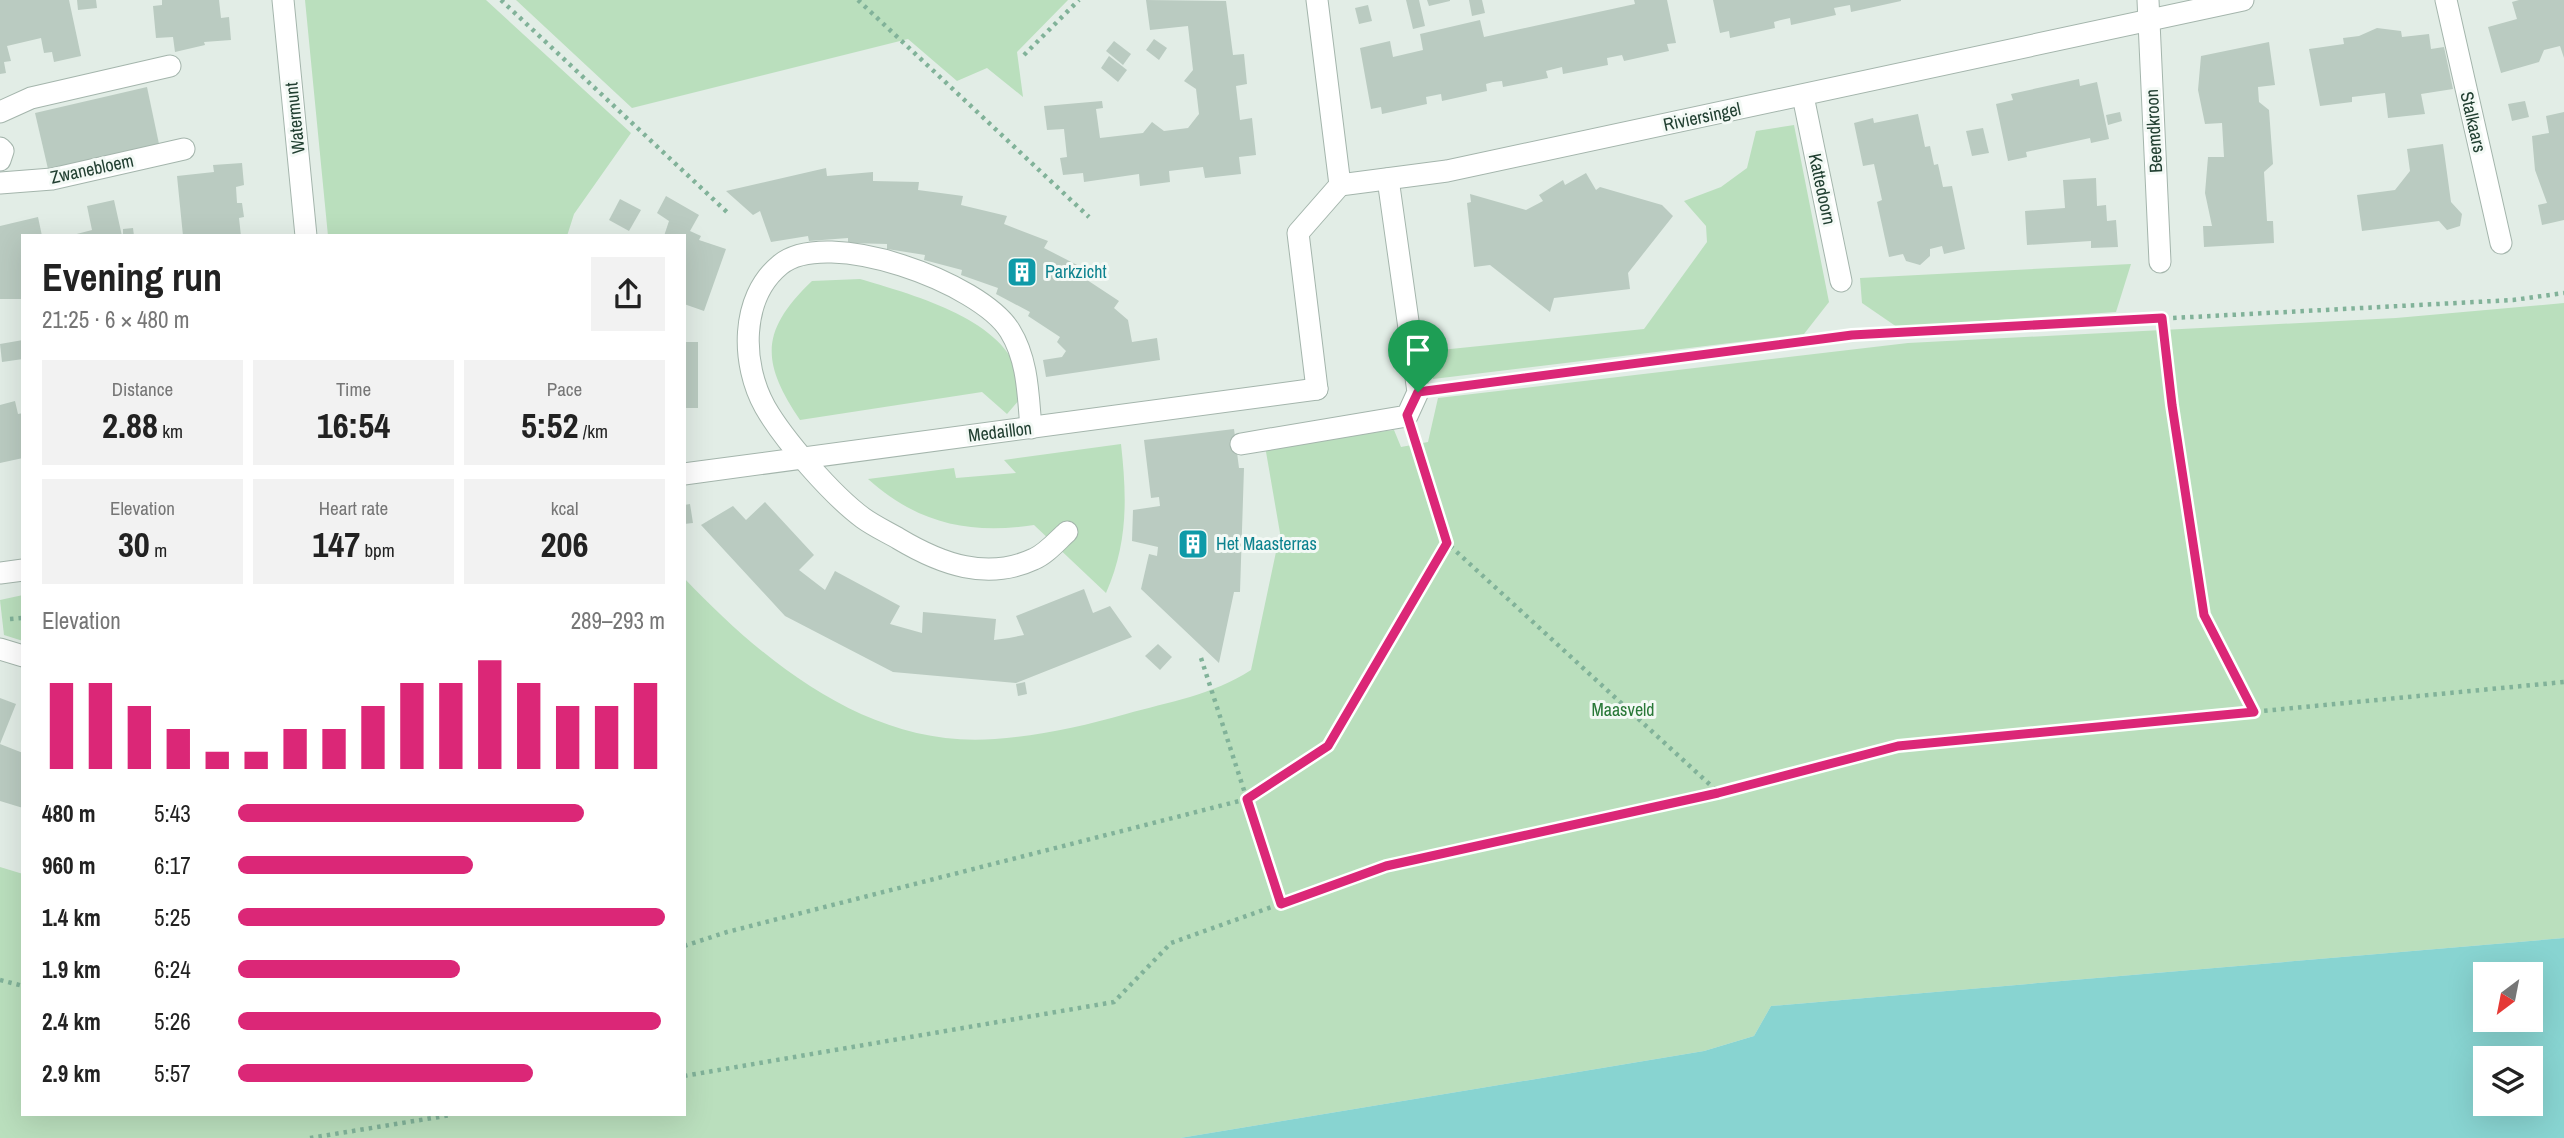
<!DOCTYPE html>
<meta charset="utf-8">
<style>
body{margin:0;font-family:"Archivo Narrow",sans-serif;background:#f2f2f2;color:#222;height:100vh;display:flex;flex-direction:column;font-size:26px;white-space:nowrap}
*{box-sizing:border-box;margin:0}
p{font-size:23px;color:#767676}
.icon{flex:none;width:38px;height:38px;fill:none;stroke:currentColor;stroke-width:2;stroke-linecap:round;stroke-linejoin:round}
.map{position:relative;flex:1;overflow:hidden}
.details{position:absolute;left:21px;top:234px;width:665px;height:882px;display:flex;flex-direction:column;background:#fff;border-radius:0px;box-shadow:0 7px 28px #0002}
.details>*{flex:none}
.needle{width:46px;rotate:212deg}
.buttons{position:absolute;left:2473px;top:962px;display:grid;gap:14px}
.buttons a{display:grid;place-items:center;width:70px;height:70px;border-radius:0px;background:#fff;box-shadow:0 7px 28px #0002;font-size:35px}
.pin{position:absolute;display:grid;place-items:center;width:60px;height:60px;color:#fff;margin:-72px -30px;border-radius:50% 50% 50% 0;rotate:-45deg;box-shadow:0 0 7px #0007}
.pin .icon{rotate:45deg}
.round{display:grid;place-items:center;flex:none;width:74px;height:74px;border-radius:0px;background:#f2f2f2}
.head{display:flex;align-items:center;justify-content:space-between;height:119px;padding:0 21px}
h1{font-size:38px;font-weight:700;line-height:52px}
.stats{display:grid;grid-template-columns:repeat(3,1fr);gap:10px;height:119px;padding:7px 21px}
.stats div{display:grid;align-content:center;border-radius:0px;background:#f2f2f2;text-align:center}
.stats b{font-size:35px;font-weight:700}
.stats small{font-size:19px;font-weight:400}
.stats p{font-size:19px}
.chart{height:196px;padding:14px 21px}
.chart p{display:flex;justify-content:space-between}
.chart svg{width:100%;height:126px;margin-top:7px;stroke:#db2777;stroke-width:6}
ul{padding:0 21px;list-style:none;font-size:23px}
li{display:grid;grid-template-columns:112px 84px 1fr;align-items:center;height:52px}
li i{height:18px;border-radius:9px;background:#db2777}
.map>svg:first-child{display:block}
</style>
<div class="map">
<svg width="2564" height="1138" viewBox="0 0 2564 1138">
<rect width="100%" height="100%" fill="#e2ede6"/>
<g fill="#badfbd">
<polygon points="305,0 486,0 631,133 574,214 567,236 328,236"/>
<polygon points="516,0 1068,0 1017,52 1023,97 987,68 957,81 908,39 632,108"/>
<polygon points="1794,125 1829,302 1804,334 1433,379 1431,351 1644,329 1707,242 1706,226 1684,201 1721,187 1747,168 1756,131"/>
<polygon points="2131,264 2116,312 1897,327 1862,303 1860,278"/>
<path d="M860 279C907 293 1002 318 1017 372 1019 381 1019 390 1020 399L1007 414 982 392 800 420C760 361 761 330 812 281Z"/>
<path d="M2564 303V938L1771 1006 1754 1036 1704 1051 1180 1138H0V867L23 874V1115H684V578C765 663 870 749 995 739 1040 736 1083 726 1126 714 1168 702 1213 695 1251 670L1280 533 1265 446 1394 430 1401 447 1428 442 1438 398 1908 343 2396 318Z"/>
<path d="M1121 444C1127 498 1128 543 1106 593L1034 525C969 535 917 523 868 479L954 468 956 478 1016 473 1004 460Z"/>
<polygon points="23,595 23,641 4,635 0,600"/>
</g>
<path fill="#88d4d1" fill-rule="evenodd" d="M2564 938V1138H1180L1704 1051 1754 1036 1771 1006ZM2485 975H2530V1020H2485ZM2485 1059H2530V1104H2485Z"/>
<g fill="#bacbc1">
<polygon points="0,0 69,0 81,56 54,62 52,52 44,53 41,38 7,46 11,61 4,62 6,73 0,74"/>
<polygon points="77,0 96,0 97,8 78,10"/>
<polygon points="162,0 219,0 221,18 229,17 231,40 204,42 205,45 175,52 173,37 156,38 153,6 162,5"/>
<polygon points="1146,0 1226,1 1233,55 1244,54 1247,84 1236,86 1240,120 1252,118 1256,155 1239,157 1241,174 1205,178 1203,167 1169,171 1170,182 1140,186 1139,174 1084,182 1083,173 1063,175 1060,158 1067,157 1064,129 1047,130 1044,106 1102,101 1103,108 1096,109 1100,138 1143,133 1152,122 1164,131 1188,128 1199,114 1196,89 1184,81 1193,70 1188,26 1150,30"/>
<polygon points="1406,0 1419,0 1425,26 1413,29"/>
<polygon points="1427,0 1450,0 1450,1 1429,6"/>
<polygon points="1469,0 1482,0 1485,13 1472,16"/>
<polygon points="1634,0 1667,0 1676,43 1667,44 1669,51 1624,61 1622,55 1607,58 1608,65 1563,74 1562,67 1546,71 1548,78 1503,87 1502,81 1493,82 1486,84 1487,91 1442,101 1441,94 1426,97 1427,104 1382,114 1381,107 1371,109 1360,48 1390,41 1393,57 1423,50 1420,34 1480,20 1484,37 1635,4"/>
<polygon points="1713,0 1901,0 1901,1 1851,12 1850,5 1834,8 1836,15 1791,25 1790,18 1781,20 1774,22 1775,28 1730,38 1729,31 1720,33"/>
<polygon points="2519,0 2564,0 2564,58 2560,46 2544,50 2539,62 2501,73 2488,27 2517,19 2512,2"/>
<polygon points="1368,5 1372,21 1359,24 1355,8"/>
<polygon points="2377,28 2401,31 2402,37 2429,34 2431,49 2444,47 2453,89 2421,94 2425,114 2388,118 2385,93 2352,97 2352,102 2320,106 2309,49 2344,44 2343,38 2359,36"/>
<polygon points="1154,39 1167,48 1159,60 1146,50"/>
<polygon points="1114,41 1131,54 1123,65 1106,51"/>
<polygon points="2269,42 2275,85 2258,87 2259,102 2269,110 2273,164 2264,172 2267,221 2273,221 2274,243 2204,247 2203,226 2212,226 2205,193 2208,157 2224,157 2222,123 2205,124 2198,90 2201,56"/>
<polygon points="1109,56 1127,70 1118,82 1101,68"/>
<polygon points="2079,79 2080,86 2097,82 2109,139 2091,143 2090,138 2026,152 2027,157 2008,161 1996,104 2013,100 2011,94"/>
<polygon points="147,87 159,144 48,169 35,113"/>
<polygon points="2525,101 2529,117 2512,121 2508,104"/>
<polygon points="2120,112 2122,121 2108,125 2106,115"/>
<polygon points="2564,112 2564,220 2542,225 2538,205 2547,203 2535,170 2532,136 2549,133 2546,116"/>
<polygon points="1918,114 1925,147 1930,146 1934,165 1938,164 1943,187 1952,186 1965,249 1944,254 1942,246 1930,249 1930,256 1920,265 1906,261 1903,254 1889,257 1877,202 1882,200 1874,164 1863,166 1854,123 1873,118 1874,123"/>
<polygon points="1983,128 1989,153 1972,156 1966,131"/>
<polygon points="2443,144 2451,202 2462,214 2460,226 2447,230 2439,221 2362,231 2357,195 2395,190 2410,171 2407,149"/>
<polygon points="242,163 244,185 236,187 237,203 242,203 244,217 239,218 241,236 183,236 177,176 214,172 213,165"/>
<polygon points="826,168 827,176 873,172 873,181 919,182 918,190 963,196 961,205 1007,216 1004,224 1048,241 1044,248 1085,269 1081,276 1119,301 1114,308 1128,320 1132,342 1157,338 1160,360 1046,377 1043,360 1062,357 1066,351 1057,342 1060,337 1028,316 1030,312 996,294 998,288 961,275 962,270 924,260 925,255 887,249 887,244 848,243 848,238 809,241 808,236 771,242 760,211 753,215 726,191"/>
<polygon points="1586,173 1596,190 1600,187 1662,205 1673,216 1628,273 1630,289 1554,298 1550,312 1490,265 1474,267 1467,203 1471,202 1470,194 1526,210 1543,201 1539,195 1563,180 1565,185"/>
<polygon points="2096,178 2097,206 2106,205 2107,221 2116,220 2118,247 2091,248 2091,241 2027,245 2025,211 2065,208 2063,180"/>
<polygon points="666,196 699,215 690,231 701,236 699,240 726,249 704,311 684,304 684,236 664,236 669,221 657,213"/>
<polygon points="620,199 641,210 629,231 609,220"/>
<polygon points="114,200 122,236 69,236 92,230 87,206"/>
<polygon points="38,217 42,236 23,236 23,299 0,299 0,226"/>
<polygon points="133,228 134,236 123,236 123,229"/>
<polygon points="23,340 23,359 2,362 0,344"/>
<rect x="684" y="342" width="14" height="66"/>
<polygon points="15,401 18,414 23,413 23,458 0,463 0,405"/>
<polygon points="1234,429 1239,468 1244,468 1240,592 1234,592 1219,663 1141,589 1149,554 1157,556 1158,547 1132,541 1133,510 1160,506 1159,497 1151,498 1144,440"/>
<polygon points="765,502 814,555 799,570 825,590 835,571 900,606 890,624 922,633 923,612 996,619 994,640 1009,638 1024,635 1016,616 1084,589 1093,613 1110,606 1132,637 1016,683 893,672 785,616 701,525 733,506 746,520"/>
<polygon points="690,504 693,523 684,524 684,505"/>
<polygon points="1158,644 1172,657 1160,670 1145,656"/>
<polygon points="1025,682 1027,694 1018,696 1016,684"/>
<polygon points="0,698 16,704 0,744"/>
<polygon points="0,744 23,753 23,808 0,801"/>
</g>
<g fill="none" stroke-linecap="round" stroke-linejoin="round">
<g stroke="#a4b5ac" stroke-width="23">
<g id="lane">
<polyline points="1317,389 1298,233 1340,185"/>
<path d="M1031 428C1028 395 1028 360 1010 331 981 283 827 226 780 265 740 298 741 364 765 407 784 440 832 495 863 518 874 526 887 532 899 539 941 564 987 581 1034 559 1046 554 1057 541 1067 532"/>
<polyline points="1241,444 1407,416 1418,392 1388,179"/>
<polyline points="0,649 23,656"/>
</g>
</g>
<g stroke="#a4b5ac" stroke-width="23">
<g id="street">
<polyline points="283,0 306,236"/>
<polyline points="1317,0 1340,185 1447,171 2243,0"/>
<polyline points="2148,0 2160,262"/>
<polyline points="2446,0 2501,243"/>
<polyline points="1803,96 1841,281"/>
<polyline points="0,112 31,98 170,66"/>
<polyline points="0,148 3,151 0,160"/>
<polyline points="0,183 52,179 184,149"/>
<polyline points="684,474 1317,389"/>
<polyline points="0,573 23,570"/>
</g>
</g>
<g stroke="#81b299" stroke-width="4.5" stroke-dasharray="3.5 5" stroke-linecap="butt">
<polyline points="501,0 729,214"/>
<polyline points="858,0 1089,217"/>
<polyline points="1024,55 1079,0"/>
<polyline points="2162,318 2172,405 2204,615 2254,711"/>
<polyline points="1446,388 1852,335 2513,300 2564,293"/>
<polyline points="1415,442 1447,543 1718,792"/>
<polyline points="10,619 23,618"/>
<polyline points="1201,658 1281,904"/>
<polyline points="684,946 727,932 1247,799 1328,746 1447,543"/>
<polyline points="0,980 23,986"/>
<polyline points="684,1076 1114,1002 1171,943 1386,866 1718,793 1898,746 2564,682"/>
<polyline points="310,1138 451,1115"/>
</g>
<use href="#lane" stroke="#fff" stroke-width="21"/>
<use href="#street" stroke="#fff" stroke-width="21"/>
</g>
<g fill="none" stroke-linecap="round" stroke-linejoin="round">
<g stroke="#fff" stroke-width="14">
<polygon id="route" points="2162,318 2172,405 2204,615 2254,712 1898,746 1718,793 1386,866 1281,904 1247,799 1328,746 1447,543 1407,415 1418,392 1852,335"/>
</g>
<use href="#route" stroke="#db2777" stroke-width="9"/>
</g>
<defs>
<g id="building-square" transform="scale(1.575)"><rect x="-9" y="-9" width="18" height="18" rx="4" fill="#0f9aa8" stroke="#f3f9f5"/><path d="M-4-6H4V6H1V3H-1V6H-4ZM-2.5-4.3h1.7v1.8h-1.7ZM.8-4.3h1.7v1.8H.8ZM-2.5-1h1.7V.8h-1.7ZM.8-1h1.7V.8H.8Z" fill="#fff"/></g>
</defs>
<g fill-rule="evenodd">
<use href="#building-square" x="1022" y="272"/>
<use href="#building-square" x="1193" y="544"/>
</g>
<g text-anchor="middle" stroke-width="6" stroke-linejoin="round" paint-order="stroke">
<g font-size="18" fill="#213f31" stroke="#f3f9f5">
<text transform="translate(1702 117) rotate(-12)" y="6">Riviersingel</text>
<text transform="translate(295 118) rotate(-96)" y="6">Watermunt</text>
<text transform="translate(2473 122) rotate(77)" y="6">Stalkaars</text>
<text transform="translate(2154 131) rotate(-93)" y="6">Beemdkroon</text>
<text transform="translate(92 169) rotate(-12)" y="6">Zwanebloem</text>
<text transform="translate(1822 189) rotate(78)" y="6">Kattedoorn</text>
<text transform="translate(1000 432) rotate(-7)" y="6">Medaillon</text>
</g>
<g font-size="18" fill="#0d838f" stroke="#f3f9f5" text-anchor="start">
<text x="1045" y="278">Parkzicht</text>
<text x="1216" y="550">Het Maasterras</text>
</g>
<g font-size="18" fill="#297838" stroke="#f3f9f5">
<text x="1623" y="716">Maasveld</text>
</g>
</g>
</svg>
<div class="buttons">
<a><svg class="needle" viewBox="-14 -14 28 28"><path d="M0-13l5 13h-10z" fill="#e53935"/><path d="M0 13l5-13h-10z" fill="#767676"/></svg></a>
<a><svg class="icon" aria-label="layers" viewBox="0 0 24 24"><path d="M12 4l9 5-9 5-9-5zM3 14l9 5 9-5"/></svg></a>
</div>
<div class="pin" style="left:1418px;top:392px;background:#1e9e55"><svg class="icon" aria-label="arrive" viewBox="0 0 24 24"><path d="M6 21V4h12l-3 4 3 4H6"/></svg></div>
<section class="details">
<div class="head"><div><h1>Evening run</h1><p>21:25 · 6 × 480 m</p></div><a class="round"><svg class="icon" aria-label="share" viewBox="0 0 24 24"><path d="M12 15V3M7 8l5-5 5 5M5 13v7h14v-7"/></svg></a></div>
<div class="stats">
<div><p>Distance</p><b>2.88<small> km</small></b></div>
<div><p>Time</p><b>16:54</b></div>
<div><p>Pace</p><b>5:52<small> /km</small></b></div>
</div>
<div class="stats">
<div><p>Elevation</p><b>30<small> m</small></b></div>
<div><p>Heart rate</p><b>147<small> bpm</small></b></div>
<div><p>kcal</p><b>206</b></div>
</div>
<div class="chart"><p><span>Elevation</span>289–293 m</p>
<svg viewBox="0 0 160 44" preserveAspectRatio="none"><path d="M5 44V14M15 44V14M25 44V22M35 44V30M45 44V38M55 44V38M65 44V30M75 44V30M85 44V22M95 44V14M105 44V14M115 44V6M125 44V14M135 44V22M145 44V22M155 44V14"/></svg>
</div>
<ul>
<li><b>480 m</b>5:43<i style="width:81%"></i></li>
<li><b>960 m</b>6:17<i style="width:55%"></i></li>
<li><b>1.4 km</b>5:25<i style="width:100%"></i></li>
<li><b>1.9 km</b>6:24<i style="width:52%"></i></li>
<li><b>2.4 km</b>5:26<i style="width:99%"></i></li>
<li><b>2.9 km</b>5:57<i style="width:69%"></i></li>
</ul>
</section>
</div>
